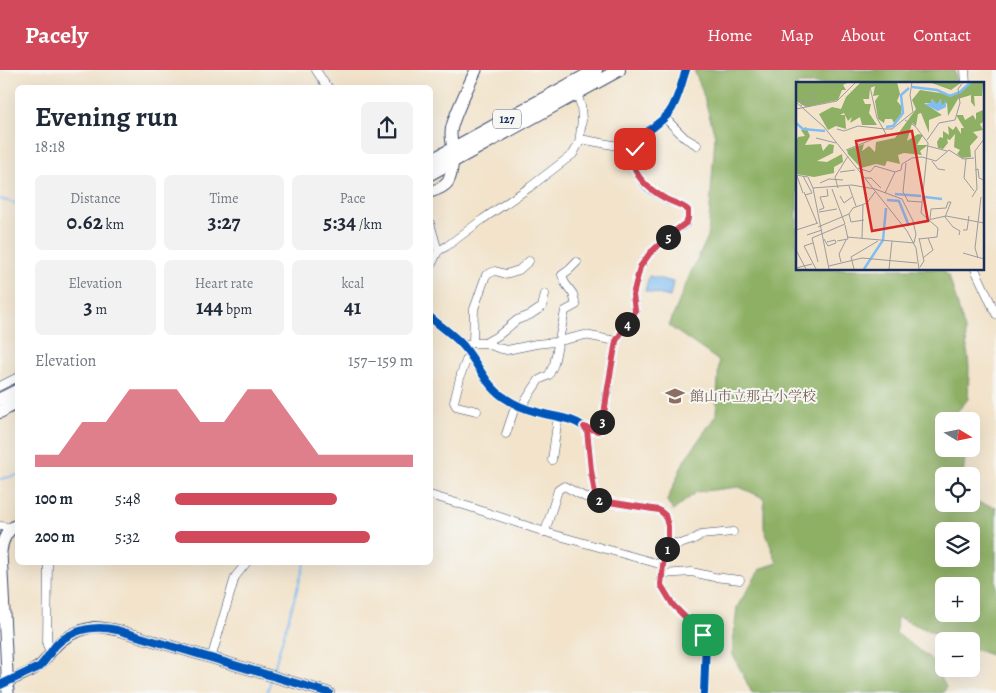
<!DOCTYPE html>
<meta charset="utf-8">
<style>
body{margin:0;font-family:Alegreya,"Noto Serif JP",serif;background:#f2f2f3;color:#1f2937;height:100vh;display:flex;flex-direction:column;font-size:19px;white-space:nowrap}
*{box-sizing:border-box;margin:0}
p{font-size:16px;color:#747a83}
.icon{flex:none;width:28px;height:28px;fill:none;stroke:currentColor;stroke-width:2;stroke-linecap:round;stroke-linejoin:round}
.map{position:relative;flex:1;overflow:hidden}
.side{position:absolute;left:15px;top:15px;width:418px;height:480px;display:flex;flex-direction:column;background:#fff;border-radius:8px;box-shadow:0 5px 20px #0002}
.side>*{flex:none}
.needle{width:32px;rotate:100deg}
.controls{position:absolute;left:935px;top:342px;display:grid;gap:10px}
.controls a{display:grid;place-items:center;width:45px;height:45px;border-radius:8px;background:#fff;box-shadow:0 5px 20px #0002;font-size:25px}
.pin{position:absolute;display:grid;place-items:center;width:42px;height:42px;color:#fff;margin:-21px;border-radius:10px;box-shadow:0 2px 8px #0006}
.km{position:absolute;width:25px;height:25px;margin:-12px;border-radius:50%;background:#222;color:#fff;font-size:14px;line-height:25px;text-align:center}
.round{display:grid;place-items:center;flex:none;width:52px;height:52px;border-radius:8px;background:#f2f2f3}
.head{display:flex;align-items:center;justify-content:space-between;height:85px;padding:0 20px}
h1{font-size:28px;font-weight:600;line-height:38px}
.stats{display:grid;grid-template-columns:repeat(3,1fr);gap:8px;height:85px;padding:5px 20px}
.stats div{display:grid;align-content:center;border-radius:8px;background:#f2f2f3;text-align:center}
.stats b{font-size:21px;font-weight:600}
.stats small{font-size:14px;font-weight:400}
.stats p{font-size:14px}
.chart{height:140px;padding:10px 20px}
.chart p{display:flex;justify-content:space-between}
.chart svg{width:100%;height:90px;margin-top:5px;fill:#d1495b;opacity:.7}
ul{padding:0 20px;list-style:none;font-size:16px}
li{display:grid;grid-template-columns:80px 60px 1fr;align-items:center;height:38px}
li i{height:12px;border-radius:6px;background:#d1495b}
header{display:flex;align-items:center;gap:30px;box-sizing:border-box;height:70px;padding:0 25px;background:#d1495b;color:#fff}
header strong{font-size:24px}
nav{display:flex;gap:28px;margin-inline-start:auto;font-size:18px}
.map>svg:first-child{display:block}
</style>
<header>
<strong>Pacely</strong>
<nav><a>Home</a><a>Map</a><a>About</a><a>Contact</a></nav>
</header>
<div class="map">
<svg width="996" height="623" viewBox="0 0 996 623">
<rect width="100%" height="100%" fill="#f6f6f2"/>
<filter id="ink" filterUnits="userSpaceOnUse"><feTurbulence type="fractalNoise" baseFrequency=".02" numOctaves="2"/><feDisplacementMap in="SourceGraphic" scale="10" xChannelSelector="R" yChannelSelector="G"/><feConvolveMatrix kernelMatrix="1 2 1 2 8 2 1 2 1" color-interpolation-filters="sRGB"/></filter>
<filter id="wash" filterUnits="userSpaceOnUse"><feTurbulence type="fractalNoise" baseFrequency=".0096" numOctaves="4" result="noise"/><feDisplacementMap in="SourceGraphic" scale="20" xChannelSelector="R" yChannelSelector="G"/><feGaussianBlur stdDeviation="1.12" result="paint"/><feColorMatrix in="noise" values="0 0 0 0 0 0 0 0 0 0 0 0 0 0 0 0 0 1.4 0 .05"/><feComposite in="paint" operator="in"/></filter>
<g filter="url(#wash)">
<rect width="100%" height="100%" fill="#f2e3ca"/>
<path fill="#8eb065" stroke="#547062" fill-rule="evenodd" d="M694 0H955L957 14H797V199H942L949 206 965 260 969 297 968 329 949 351H944V379H966L963 406H944V434H971V431L996 437V589L994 586 971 578V571H953L897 547 896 563 931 589 946 617 943 623H752L732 583 737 537 760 499 777 493 764 458V428L739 417 696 422 673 441 667 431 684 391 716 345 719 291 669 256 691 202 708 167 715 66 702 20ZM944 461H971V489H944ZM944 516H971V544H944Z"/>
<polygon fill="#80bdf3" stroke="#4e76a8" points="649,206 673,212 670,227 645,221"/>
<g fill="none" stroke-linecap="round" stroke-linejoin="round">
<g stroke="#80bdf3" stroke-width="2">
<polyline points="0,129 18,134"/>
<polyline points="0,409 18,405"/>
<polyline points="273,602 305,492"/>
<polyline points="267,623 271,609"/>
</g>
</g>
</g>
<g filter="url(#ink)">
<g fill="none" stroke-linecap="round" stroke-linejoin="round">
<g stroke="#3b4a6e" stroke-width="9">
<g id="minor">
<polyline points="316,0 325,14 329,18"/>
<polyline points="965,0 966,14"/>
<polyline points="664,47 685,68 697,75"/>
<polyline points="580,69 635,79"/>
<polyline points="430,153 438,181"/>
<polyline points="430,198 438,181 447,176 483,149 530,117 573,84 579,73 582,50 581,36 577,23"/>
<polyline points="975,199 996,244"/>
<path d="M430 247C440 256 458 268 465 278 479 295 486 316 505 328 515 335 525 339 537 342 553 347 575 347 587 360L591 400 596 430 659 440 665 445 668 457V472L663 495 661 515 673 535 703 565 706 571 704 623"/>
<polyline points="473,273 474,239 486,205 495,201 506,204 519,200 529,191"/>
<polyline points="485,273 499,265 517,250 530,245 542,237 545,224"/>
<polyline points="464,276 473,273 485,273 498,278 507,280 536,274 555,272 585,265 616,271"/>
<polyline points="469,283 461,304 454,332 456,336 477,341"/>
<polyline points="0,316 18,307"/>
<polyline points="521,337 539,310 549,305 554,294 565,241 576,235 573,224 565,213 562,205 569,200 577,192"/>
<path d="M584 357 598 361 602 358 608 317 616 271 628 253 633 248 635 240 633 225 640 197 650 183 670 165 687 153 688 148V140C682 134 674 133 667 130 660 126 650 121 645 115 638 108 635 99 633 90 630 67 657 58 669 43 678 31 681 14 686 0"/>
<polyline points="506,364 516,334"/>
<polyline points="552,390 558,347"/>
<polyline points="430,425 470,437 545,462 663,495"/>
<polyline points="0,456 13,457"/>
<polyline points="545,462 558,420 564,416 585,427 596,430"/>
<polyline points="668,472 680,474 692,470 701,465 733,462"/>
<polyline points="48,492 47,575 51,582"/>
<polyline points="662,504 692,502 714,507 740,510"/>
<polyline points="211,589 235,507 247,492"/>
</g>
</g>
<g stroke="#3b4a6e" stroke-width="12">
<path id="tertiary" d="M8 611C18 607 30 603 39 596 46 591 50 582 56 576 65 566 81 559 94 557 101 557 110 559 117 560L329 623"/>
</g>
<g stroke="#3b4a6e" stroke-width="13">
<g id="secondary">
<path d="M430 122C436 120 443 118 447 113 452 107 453 88 453 80 452 69 449 64 453 53 459 35 468 17 476 0"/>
<path d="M8 623 1 482C2 470 7 460 18 454"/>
</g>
</g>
<g stroke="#3b4a6e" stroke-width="14">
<g id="trunk">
<polyline points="430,91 596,0"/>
<polyline points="430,104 619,0"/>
<polyline points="0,329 18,320"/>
<polyline points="0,342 18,332"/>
</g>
</g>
<use href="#minor" stroke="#fff" stroke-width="8"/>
<use href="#tertiary" stroke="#fff" stroke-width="10"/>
<use href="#secondary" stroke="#fff" stroke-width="11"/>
<use href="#trunk" stroke="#fff" stroke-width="12"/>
<g stroke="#f6f6f2" stroke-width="11">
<g id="cycleway">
<path d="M430 247C440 256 458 268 465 278 479 295 486 316 505 328 515 335 525 339 537 342 553 347 575 347 587 360L591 400 596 430 659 440 665 445 668 457V472L663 495 661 515 673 535 703 565 706 571 704 623"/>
<path d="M584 357 598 361 602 358 608 317 616 271 628 253 633 248 635 240 633 225 640 197 650 183 670 165 687 153 688 148V140C682 134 674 133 667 130 660 126 650 121 645 115 638 108 635 99 633 90 630 67 657 58 669 43 678 31 681 14 686 0"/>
<path d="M0 615 39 597C46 591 50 582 56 575 73 559 95 555 117 560L329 623"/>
</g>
</g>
<use href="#cycleway" stroke="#0057b8" stroke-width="8"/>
</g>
</g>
<g fill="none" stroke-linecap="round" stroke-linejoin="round" filter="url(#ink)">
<g stroke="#fff" stroke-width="10">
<path id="route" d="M635 79C627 103 648 119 666 129 673 133 682 134 688 140V148L687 152 670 165 650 183 640 197 633 225 635 240 633 248 628 252 616 271 608 317 602 358 598 361 584 357 587 360 591 400 596 430 659 440 665 445 668 456V472L663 495 661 515 673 535 703 565"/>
</g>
<use href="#route" stroke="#d1495b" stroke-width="6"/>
</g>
<defs>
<g id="school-bare" transform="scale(1.5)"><path d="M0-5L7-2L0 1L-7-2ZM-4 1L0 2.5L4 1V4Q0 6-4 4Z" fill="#8d6e63" stroke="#f6f6f2" stroke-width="2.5" paint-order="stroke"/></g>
</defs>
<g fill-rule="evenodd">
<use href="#school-bare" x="675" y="326"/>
</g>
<g text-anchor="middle" stroke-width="4" stroke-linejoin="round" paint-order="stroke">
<rect fill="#f6f6f2" stroke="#5d6b8a" stroke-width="1" x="493" y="39.5" width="28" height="19" rx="4"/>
<g font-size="12" font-weight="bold" fill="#1b2f5e">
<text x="507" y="53">127</text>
</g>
<g font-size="14" fill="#785e54" stroke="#f6f6f2" text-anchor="start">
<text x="690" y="331">館山市立那古小学校</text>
</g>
</g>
<g transform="translate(796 12)">
<rect width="188" height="188" fill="#f2e3ca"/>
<path d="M0 0 25 1 53 0 47 3 50 8H46L42 18 10 25 0 19ZM65 0H101L104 12 101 19 106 25 105 32 98 41 96 37H89L88 41 82 37 79 19 83 13 77 14 79 4 74 6 73 17H67L69 22H75L73 31 81 43H66L64 35 54 41 56 35 52 39 48 31 44 33H49L50 47 40 44 32 48 23 32 36 25 45 27 50 15ZM133 0H166L155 8ZM174 0H187L186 14H178L179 25 175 20V13L162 17 152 34 151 21 145 24V17L141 23 136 17 135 21H128L146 33 133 38V51L125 31 122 32 120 44 116 41 111 59 122 52 127 53 121 63H132L124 69 126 73 108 71 102 73 104 82 91 79 89 84 80 82 65 86 52 72 51 68 68 62 66 69 73 64 79 70 80 60 99 56 120 27 116 18 124 8 157 13 164 11ZM187 28V40L184 42 187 48 177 50 182 55 174 64 175 75 166 76 161 72 164 68 158 65 159 52 154 58 151 57 152 61 147 67 142 66 141 60 144 55 147 56V49L153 53 152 44 157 48 160 44 165 52V46H168L160 33H167L169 38 177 33 180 38V31ZM10 45 14 54 9 63 25 62 27 69 33 62 38 63 37 71 21 79 31 80 46 72 47 80 38 85V91L18 95 0 92V61L2 55 9 54 5 48Z" fill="#8eb065"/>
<path d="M136 17 141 22 145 17 146 24 150 18V25L142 29 128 22 135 21Z" fill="#80bdf3"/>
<path fill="none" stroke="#80bdf3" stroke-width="2.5" d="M116 5 141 8 154 14 164 10 175 0M0 41 7 47 29 49M90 45 97 44 107 31 105 13 113 6M99 112 125 114M129 115 146 117M91 118 103 119 113 144M68 187 87 158 90 126"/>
<path fill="none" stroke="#9c9b9f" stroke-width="1" d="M0 20 28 45 111 149 120 166 123 187M5 24 6 18 13 20 19 17 14 9M0 27 41 19 60 0M109 38 119 44 132 61 125 131 142 146 141 155 123 157M41 47 48 49 62 44 89 47M89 47H96L117 30 114 13 116 0M20 56 40 61M131 58 143 41 159 38 164 21 162 7 167 0M132 64 151 69M50 68 90 52 81 36 74 5M170 77 168 96 178 109M136 79 142 87 149 88M110 81 107 110 112 119M62 86 74 90 79 84 99 90M179 88 182 87 183 96 188 98M44 90 59 88M0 93 12 95 17 106 33 187M1 94 7 111M7 94 16 111 9 113M69 96H75L85 106M24 101 33 97 47 98M53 104 60 124M17 106 56 103 79 107 106 117 118 141 150 134 188 141M42 106 39 95 52 74M8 110 21 141M89 111 99 90 105 88 106 82 116 76 126 75 140 79 153 68 167 77 178 76M44 114 48 121 56 115M176 115 181 107 179 69 188 57M111 119 126 120M155 120 149 135 157 145 164 149 163 153M23 128 28 126 24 115 32 114 31 107M23 130 41 127M53 132 55 140 68 138M134 137 135 127 150 126 152 120H155M22 145 53 132 57 126 71 121 79 110M0 148 22 141M167 148H171L173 134M11 153 26 148M51 155 118 161 120 152 117 140M66 156 67 123M123 156 128 179 124 185M28 157 32 164 40 161 39 158 31 160M41 159 52 157 49 143M17 161 8 164 20 187M0 168 10 187M167 171 188 177M127 176 137 168 132 156M182 176 179 166 185 115M22 180 16 156 49 142 36 107M45 180 43 172 50 158M33 184 66 176 121 181M0 186 16 182M58 187 55 175 82 159M93 187 96 159"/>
<path fill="#d62828" fill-opacity="0.15" stroke="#d62828" stroke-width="2.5" d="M116 49 132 139 76 149 60 59Z"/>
<rect width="188" height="188" fill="none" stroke="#1b2f5e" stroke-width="2.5"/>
</g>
</svg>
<div class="controls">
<a><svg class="needle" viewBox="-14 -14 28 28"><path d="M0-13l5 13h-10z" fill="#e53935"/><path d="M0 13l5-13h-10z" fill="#747a83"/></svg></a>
<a><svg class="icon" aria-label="locate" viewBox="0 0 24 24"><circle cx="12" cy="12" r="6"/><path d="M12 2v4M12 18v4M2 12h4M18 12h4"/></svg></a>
<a><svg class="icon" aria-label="layers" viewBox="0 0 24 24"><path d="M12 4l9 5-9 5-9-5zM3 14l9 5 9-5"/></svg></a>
<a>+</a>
<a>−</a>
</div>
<div class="pin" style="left:703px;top:565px;background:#1e9e55"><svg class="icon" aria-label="arrive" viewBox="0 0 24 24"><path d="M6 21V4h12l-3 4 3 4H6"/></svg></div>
<div class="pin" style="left:635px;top:79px;background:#d93025"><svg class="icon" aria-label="check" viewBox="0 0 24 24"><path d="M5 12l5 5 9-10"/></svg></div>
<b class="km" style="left:667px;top:479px">1</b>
<b class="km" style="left:599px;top:430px">2</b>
<b class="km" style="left:602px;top:352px">3</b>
<b class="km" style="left:627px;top:254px">4</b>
<b class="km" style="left:668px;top:167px">5</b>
<section class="side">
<div class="head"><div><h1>Evening run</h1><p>18:18</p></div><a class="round"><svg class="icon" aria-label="share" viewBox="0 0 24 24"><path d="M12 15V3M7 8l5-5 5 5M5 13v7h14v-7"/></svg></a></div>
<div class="stats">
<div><p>Distance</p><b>0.62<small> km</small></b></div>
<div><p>Time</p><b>3:27</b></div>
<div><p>Pace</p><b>5:34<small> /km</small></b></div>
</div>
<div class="stats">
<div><p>Elevation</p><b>3<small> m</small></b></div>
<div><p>Heart rate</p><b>144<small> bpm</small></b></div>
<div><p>kcal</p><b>41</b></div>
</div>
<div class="chart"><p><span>Elevation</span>157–159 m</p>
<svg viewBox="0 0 160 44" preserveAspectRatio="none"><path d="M0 44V38L10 38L20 22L30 22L40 6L50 6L60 6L70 22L80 22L90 6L100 6L110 22L120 38L130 38L140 38L150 38L160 38V44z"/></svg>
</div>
<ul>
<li><b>100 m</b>5:48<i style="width:68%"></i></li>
<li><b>200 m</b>5:32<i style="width:82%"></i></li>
</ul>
</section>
</div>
